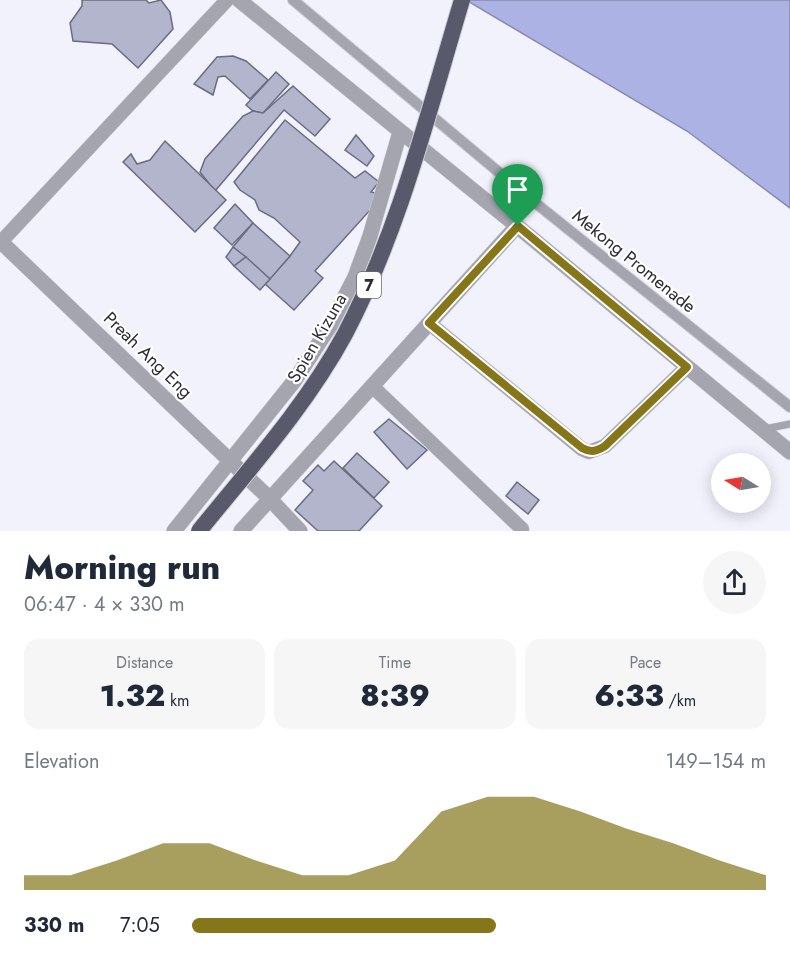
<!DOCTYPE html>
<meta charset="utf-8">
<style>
body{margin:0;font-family:Jost,sans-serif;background:#f6f6f7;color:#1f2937;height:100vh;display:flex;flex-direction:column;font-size:22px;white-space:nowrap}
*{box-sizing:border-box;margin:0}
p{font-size:20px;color:#747a83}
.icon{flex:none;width:33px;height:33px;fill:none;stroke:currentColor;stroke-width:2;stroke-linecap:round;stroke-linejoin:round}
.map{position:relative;height:531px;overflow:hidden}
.panel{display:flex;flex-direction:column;background:#fff;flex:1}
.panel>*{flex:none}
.needle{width:39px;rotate:281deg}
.fabs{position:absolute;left:711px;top:453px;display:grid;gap:12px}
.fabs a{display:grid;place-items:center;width:60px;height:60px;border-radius:50%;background:#fff;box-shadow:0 3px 15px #0003;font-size:30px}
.pin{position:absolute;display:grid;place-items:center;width:51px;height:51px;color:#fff;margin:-62px -26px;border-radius:50% 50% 50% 0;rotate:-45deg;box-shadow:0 0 6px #0007}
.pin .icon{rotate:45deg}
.round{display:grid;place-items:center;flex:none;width:63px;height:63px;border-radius:32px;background:#f6f6f7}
.headline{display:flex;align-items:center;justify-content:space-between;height:102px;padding:0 24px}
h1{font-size:33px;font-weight:800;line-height:45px}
.stats{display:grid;grid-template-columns:repeat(3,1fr);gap:9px;height:102px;padding:6px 24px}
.stats div{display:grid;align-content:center;border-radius:15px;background:#f6f6f7;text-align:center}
.stats b{font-size:30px;font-weight:800}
.stats small{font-size:16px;font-weight:400}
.stats p{font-size:16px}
.chart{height:168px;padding:12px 24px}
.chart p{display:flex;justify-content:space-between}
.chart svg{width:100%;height:108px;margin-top:6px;fill:#847619;opacity:.7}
ul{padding:0 24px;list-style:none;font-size:20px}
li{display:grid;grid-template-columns:96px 72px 1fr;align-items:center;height:45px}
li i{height:15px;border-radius:8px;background:#847619}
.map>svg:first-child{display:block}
</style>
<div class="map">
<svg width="790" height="531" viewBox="0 0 790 531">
<rect width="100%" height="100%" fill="#f1f2fc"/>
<polygon fill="#adb2e5" stroke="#868ab0" stroke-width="1.5" points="466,0 790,0 790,208 687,131"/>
<g fill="#b2b5cb" stroke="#6a6d81" stroke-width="1.5">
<polygon points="82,0 146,0 149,3 161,0 170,12 173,29 138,68 112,44 73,41 70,23 82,6"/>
<polygon points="233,56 246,61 268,80 250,99 225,76 218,77 213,95 194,84 217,57"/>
<polygon points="276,72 289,84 263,113 253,111 246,105"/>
<polygon points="293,86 330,119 315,136 284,110 215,191 200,172 205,159 243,116 253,111 263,113"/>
<polygon points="285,120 355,178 365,171 379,182 371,192 376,193 372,208 315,271 323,278 294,310 265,284 290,256 300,242 274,218 259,210 255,200 240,190 234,182"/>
<polygon points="356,135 374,156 367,166 345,150"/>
<polygon points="165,141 226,200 195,232 123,162 131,154 137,164 150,160"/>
<polygon points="235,204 253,223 232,245 214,228"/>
<polygon points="253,223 290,256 270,279 233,247"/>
<polygon points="233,247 246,257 234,266 226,257"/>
<polygon points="246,257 270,279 260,290 234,266"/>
<polygon points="389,419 427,450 407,469 374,432"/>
<polygon points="357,453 389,482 374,498 343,468"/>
<polygon points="334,461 382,506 359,531 318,531 295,510 313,490 303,481 318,465 324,471"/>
<polygon points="517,482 539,500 528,514 506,496"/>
</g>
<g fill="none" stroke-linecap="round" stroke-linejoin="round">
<g stroke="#cdced8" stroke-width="8">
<polyline id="service" points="765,429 790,424"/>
</g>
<g stroke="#cdced8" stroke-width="12">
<polyline id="pedestrian" points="293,0 538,205 790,407"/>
</g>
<g stroke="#cdced8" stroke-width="15">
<g id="minor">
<polyline points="0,243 227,0"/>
<polyline points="429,323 582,449 589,452 605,446 687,367"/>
<polyline points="372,386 522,529"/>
</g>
</g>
<g stroke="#cdced8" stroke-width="16">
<g id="tertiary">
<polyline points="239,0 517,226 790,452"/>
<polyline points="0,241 269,498 300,531"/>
<polyline points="174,531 295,380 330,326 355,277 370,236 400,132"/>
<polyline points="241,531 517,226"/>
</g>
</g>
<use href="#service" stroke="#a4a5af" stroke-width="7"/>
<use href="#pedestrian" stroke="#a4a5af" stroke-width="10"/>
<use href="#minor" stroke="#a4a5af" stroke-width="14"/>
<use href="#tertiary" stroke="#a4a5af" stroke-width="15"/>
<g stroke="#cdced8" stroke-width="18" stroke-linecap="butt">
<path id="trunk-bridge" d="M199 531C250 468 306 406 345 334 400 229 428 113 462 0"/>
</g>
<use href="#trunk-bridge" stroke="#585a6c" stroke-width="16"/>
</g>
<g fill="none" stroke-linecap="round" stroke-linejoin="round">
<g stroke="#fff" stroke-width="12">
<path id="route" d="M518 226 687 367 605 446C597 451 591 453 582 448L429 323Z"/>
</g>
<use href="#route" stroke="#847619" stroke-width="8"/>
</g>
<g text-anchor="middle" stroke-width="4.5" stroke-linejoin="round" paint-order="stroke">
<rect fill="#fff" stroke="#6b6b72" stroke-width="1.5" x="357" y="272" width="24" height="26" rx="4.5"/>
<g font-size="16" font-weight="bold" fill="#2b2c35">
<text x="369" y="291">7</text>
</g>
<g font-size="18" fill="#2b2c35" stroke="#fff">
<text transform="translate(634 261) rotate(39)" y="6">Mekong Promenade</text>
<text transform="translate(317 338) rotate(-60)" y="6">Spien Kizuna</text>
<text transform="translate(148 355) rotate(44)" y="6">Preah Ang Eng</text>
</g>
</g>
</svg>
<div class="fabs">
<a><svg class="needle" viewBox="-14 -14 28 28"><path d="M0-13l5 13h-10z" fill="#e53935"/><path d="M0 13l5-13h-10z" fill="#747a83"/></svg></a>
</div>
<div class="pin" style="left:518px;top:226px;background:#1e9e55"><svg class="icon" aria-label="arrive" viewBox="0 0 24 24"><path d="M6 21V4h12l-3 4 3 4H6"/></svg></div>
</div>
<section class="panel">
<div class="headline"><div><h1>Morning run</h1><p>06:47 · 4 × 330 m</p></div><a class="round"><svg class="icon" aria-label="share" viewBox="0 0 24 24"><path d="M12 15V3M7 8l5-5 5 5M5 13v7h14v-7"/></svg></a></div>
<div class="stats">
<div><p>Distance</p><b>1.32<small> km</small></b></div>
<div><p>Time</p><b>8:39</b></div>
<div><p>Pace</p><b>6:33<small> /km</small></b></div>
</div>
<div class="chart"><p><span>Elevation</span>149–154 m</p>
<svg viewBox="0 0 160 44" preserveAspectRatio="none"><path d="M0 44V38L10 38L20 32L30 25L40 25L50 32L60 38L70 38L80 32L90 12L100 6L110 6L120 12L130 19L140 25L150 32L160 38V44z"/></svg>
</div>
<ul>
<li><b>330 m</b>7:05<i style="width:53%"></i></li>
</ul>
</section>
